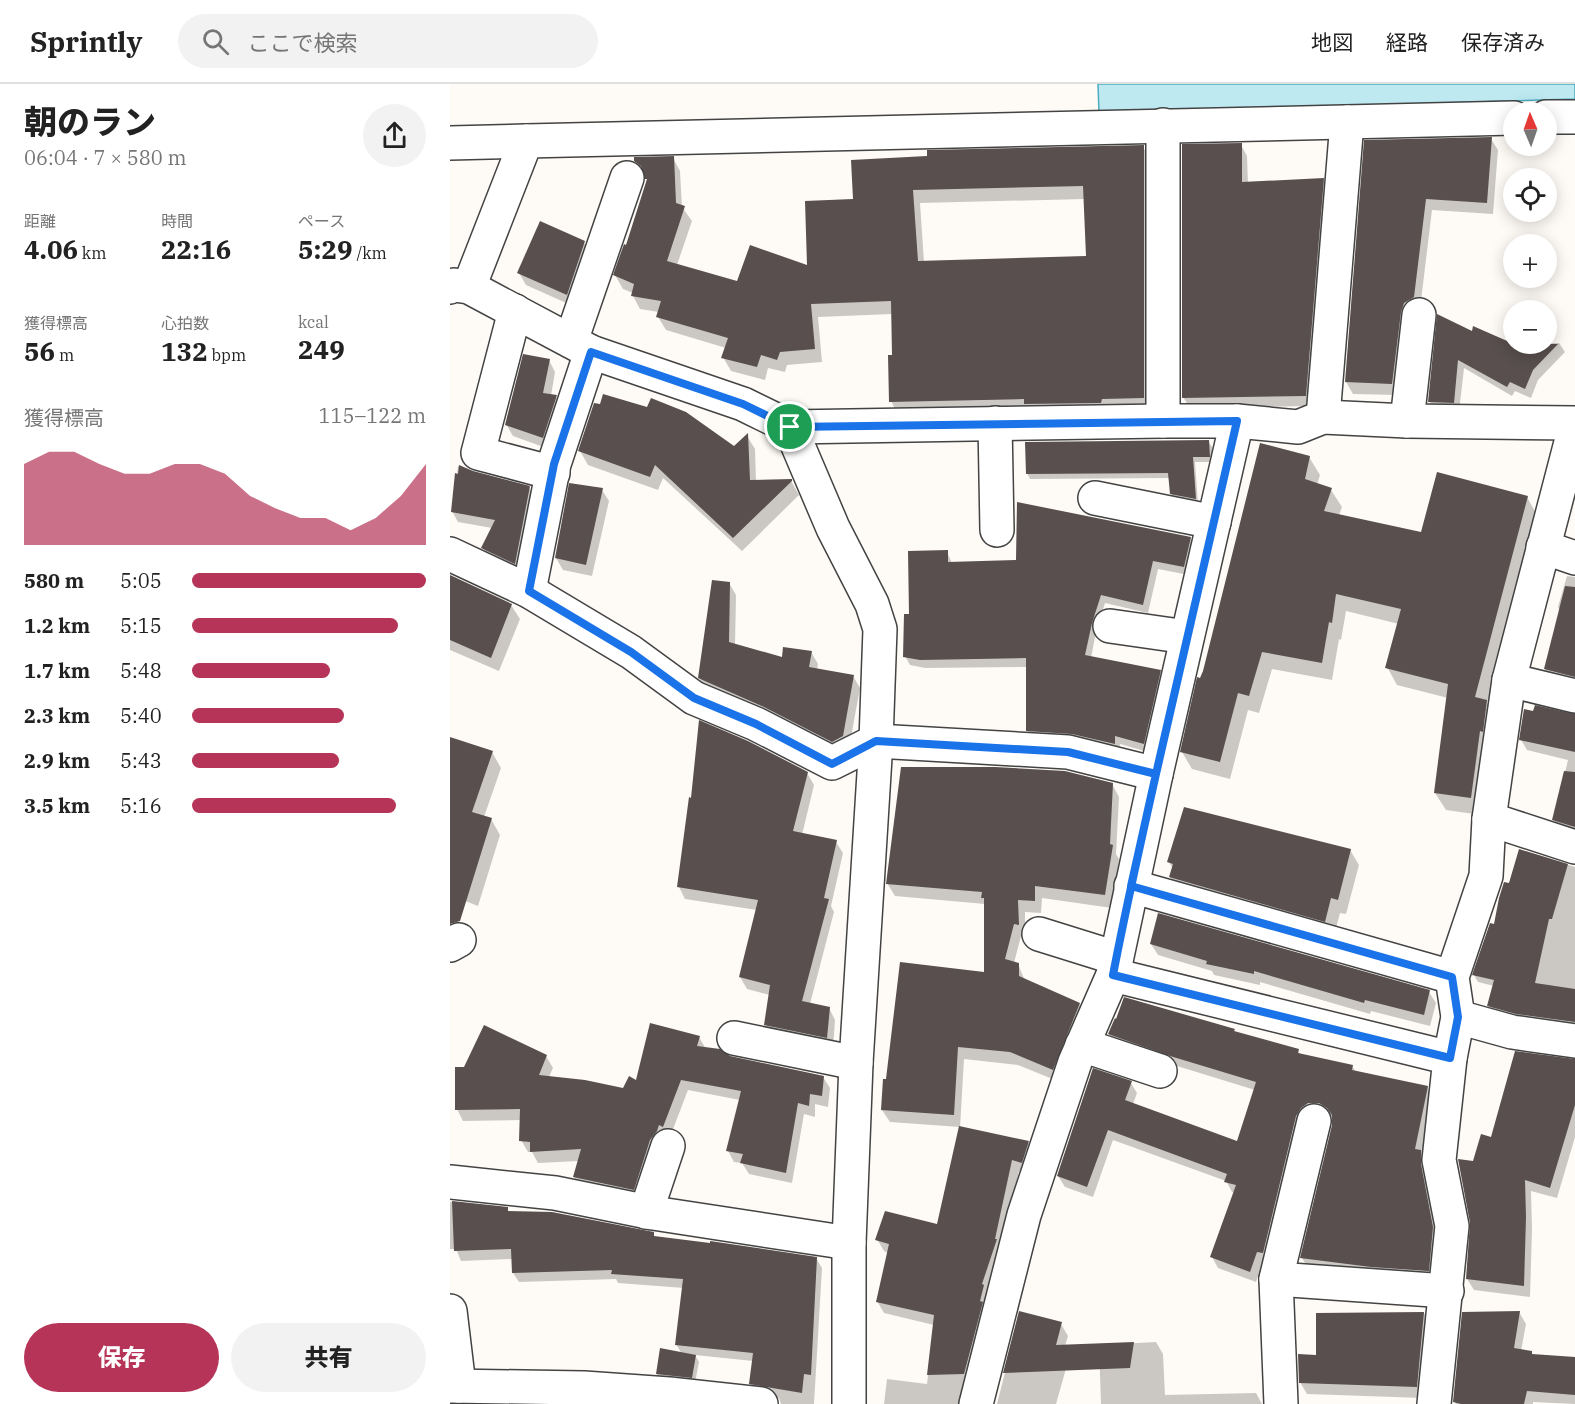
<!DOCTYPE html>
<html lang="ja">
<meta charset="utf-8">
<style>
body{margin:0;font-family:"IBM Plex Serif","Noto Sans JP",serif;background:#f2f2f2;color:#222;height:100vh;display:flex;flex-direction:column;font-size:22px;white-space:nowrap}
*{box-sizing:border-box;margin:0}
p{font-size:20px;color:#767676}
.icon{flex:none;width:33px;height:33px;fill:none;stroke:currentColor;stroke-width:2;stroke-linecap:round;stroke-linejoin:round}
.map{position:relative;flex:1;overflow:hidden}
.panel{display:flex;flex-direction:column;background:#fff;width:450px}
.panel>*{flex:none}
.needle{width:39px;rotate:358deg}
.fabs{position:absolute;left:1053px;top:18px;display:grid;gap:12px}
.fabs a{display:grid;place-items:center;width:54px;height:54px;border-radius:50%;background:#fff;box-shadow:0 3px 15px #0003;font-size:30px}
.pin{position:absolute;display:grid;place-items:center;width:51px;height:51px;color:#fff;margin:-26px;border:3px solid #fff;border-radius:50%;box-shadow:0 2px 6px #0007}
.round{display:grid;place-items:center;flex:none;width:63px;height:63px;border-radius:32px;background:#f2f2f2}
.overview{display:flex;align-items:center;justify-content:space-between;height:102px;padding:0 24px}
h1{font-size:33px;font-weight:800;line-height:45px}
.figures{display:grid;grid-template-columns:repeat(3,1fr);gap:9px;height:102px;padding:6px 24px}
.figures div{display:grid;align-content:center}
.figures b{font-size:26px;font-weight:800}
.figures small{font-size:16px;font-weight:400}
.figures p{font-size:16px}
.chart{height:168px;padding:12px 24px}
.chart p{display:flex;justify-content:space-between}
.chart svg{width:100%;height:108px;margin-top:6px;fill:#b53457;opacity:.7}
.primary-button{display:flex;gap:12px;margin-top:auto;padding:12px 24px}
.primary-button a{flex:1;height:69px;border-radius:36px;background:#b53457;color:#fff;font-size:24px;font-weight:800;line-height:69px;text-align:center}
.primary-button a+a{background:#f2f2f2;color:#222}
ul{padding:0 24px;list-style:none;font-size:20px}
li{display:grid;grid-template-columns:96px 72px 1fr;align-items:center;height:45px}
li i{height:15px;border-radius:8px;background:#b53457}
header{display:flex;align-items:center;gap:36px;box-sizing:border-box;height:84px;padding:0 30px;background:#fff;border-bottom:2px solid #e0e0e0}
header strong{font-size:28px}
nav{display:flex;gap:33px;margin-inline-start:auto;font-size:21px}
.search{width:420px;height:54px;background:#f2f2f2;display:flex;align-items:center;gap:15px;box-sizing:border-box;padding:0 21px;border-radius:33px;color:#767676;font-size:22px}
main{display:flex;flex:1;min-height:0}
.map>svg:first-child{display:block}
</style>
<header>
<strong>Sprintly</strong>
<div class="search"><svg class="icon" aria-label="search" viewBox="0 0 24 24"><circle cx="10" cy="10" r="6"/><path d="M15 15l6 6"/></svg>ここで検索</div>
<nav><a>地図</a><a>経路</a><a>保存済み</a></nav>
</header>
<main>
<section class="panel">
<div class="overview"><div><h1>朝のラン</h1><p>06:04 · 7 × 580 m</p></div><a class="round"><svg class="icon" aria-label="share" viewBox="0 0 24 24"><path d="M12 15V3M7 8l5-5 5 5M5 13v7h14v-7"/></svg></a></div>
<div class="figures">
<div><p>距離</p><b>4.06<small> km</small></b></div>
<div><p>時間</p><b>22:16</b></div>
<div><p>ペース</p><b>5:29<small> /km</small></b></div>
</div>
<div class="figures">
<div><p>獲得標高</p><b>56<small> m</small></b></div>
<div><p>心拍数</p><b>132<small> bpm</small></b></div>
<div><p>kcal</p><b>249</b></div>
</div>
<div class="chart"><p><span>獲得標高</span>115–122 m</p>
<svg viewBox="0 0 160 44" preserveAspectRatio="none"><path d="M0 44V11L10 6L20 6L30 11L40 15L50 15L60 11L70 11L80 15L90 24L100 29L110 33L120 33L130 38L140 33L150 24L160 11V44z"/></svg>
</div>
<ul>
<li><b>580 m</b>5:05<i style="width:100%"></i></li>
<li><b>1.2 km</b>5:15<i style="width:88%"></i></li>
<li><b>1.7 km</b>5:48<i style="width:59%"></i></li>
<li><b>2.3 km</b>5:40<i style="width:65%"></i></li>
<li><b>2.9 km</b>5:43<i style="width:63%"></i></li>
<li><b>3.5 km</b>5:16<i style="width:87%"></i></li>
</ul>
<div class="primary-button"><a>保存</a><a>共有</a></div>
</section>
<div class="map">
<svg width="1125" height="1320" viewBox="0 0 1125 1320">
<rect width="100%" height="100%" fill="#fefaf5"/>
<polygon fill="#bee9f1" stroke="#4badc2" stroke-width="1.5" points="648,0 1125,0 1125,15 649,29"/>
<g fill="#0003" fill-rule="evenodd">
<polygon points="1041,55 1048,66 1043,130 982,126 970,225 948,311 903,310 896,298 916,58"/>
<polygon points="791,61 797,72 798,100 873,95 879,106 862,322 740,324 733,313"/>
<path d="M693 63 701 76V327L448 331 441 317 444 272 442 230 368 233 372 278 337 281 335 288 318 284 315 296 281 287 273 273 276 264 216 246 208 233 209 228 190 225 183 212V209L173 205 165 191 177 163 198 97 186 76 223 74 230 87 232 123 242 137 227 181 288 199 359 183 405 117ZM635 115 638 174 474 178 470 119Z"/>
<polygon points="134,159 141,170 123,222 76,201 69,189"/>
<polygon points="989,232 1023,249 1065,261 1109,259 1115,268 1088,296 1081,314 1065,307 1062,312 1014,284 1009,328 985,328 980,318"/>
<polygon points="99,276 105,288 101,312 106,313 113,324 99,365 63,352 56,340"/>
<polygon points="297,352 305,365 306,397 341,397 349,411 292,467 213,394 208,406 138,381 130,367 284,364"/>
<polygon points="758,357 762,363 762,378 745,378 748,420 724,415 721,409 720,394 580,395 577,389"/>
<polygon points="859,373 870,391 867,401 881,406 892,423 889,431 973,450 1077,413 1087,431 1037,619 1046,635 1031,731 996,726 985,709 998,614 947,601 937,583 949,540 896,527 891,556 889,555 882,596 822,585 809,629 798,626 780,695 742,685 732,668 751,596"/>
<polygon points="8,382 23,389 79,404 86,414 71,489 39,474 33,464 42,444 8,438 2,427"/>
<polygon points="152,406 159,417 142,492 113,486 106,474"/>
<polygon points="740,454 745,463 739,491 708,485 698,529 655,519 646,548 641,574 710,587 715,596 698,668 670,660 669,668 582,655 577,646 577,583 475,584 460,581 455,572 460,531 497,468 502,479 567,478"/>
<polygon points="0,492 61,521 70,535 49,587 0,566"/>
<polygon points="1117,492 1125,493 1125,601 1102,596 1095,585 1110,527 1108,523"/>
<polygon points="279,499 286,511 285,561 333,574 361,568 368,580 367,586 403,592 410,604 399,664 389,669 256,605 249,593"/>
<polygon points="1125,632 1125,752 1110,746 1104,736 1118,676 1077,666 1071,656"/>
<polygon points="0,654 42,668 51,684 34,733 41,735 50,751 28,822 0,811"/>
<polygon points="357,689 364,701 352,751 386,758 393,769 381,822 384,828 360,920 379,924 385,936 383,965 323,952 316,941 320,911 297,905 290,893 307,826 235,815 229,803"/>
<polygon points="662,700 669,713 666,770 669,775 662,824 592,814 591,829 575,828 575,853 571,852 564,879 568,880 575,897 629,920 637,933 610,998 568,981 514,975 510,1044 578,1058 585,1070 578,1090 569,1087 516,1320 434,1320 437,1295 477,1300 484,1241 434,1229 427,1217 438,1169 434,1167 427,1155 488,1142 510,1043 440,1038 432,1026 437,996 536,889 535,820 445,812 437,799"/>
<polygon points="900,766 909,781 896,830 890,829 884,852 729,809 720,793 723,785 719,778"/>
<polygon points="1070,766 1125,783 1125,944 1043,929 1039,921 1044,902 1028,898 1024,891 1045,842"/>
<polygon points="701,860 979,908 986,919 980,942 921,927 920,930 810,898 810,901 764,891 762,887 708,871"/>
<polygon points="784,946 785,949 848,967 850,970 902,982 906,988 977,1003 983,1014 972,1070 977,1078 988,1155 984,1197 858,1184 852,1174 884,1042 883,1034 876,1029 819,1179 813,1179 806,1198 768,1184 762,1173 785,1109 782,1108 776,1097 663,1056 643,1113 615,1103 608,1092 681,999 687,1009 683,1020 788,1059 805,1006 727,982 666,960 659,950"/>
<polygon points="249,953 256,965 280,974 373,993 380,1004 378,1023 365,1020 365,1033 354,1030 342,1099 299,1090 292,1079 284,1078 278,1067 290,1016 238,1006 220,1053 190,1117 131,1105 124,1093 129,1077 88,1079 82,1068 78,1068 71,1056 71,1036 13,1037 7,1025 96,972 103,984 99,993 174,1006"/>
<polygon points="1125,977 1125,1053 1107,1114 1081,1107 1082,1146 1080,1213 1024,1206 1017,1195 1024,1079 1042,1055"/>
<polygon points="0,1118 57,1124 59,1129 203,1150 206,1154 366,1174 372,1184 364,1320 331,1320 329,1314 306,1309 300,1300 303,1277 245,1271 249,1278 245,1299 210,1295 207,1290 232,1270 226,1260 234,1204 168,1199 166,1195 69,1198 63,1189 63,1175 11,1177 6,1165 0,1165"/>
<polygon points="1069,1228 1076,1240 1071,1267 1082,1269 1083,1272 1125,1275 1125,1320 1083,1318 1083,1320 1006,1320 1005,1318"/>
<polygon points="570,1229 611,1240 618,1252 614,1265 619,1274 606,1320 547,1320"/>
<polygon points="974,1229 980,1241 973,1314 857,1310 850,1298 867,1273"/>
<polygon points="706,1258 713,1270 715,1311 806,1309 812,1320 651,1320 649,1261"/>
</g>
<g fill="#584f4e" fill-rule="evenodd">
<polygon points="1042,53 1037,119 976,115 964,213 954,219 951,228 942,300 895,298 914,56"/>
<polygon points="792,59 792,98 874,94 856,312 732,314 732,60"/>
<path d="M694 61V314L652 315 651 319 574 320V315L439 318 438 271H442L441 217 361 220 365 265 330 268 327 276 311 271 307 283 271 274 278 254 206 233 211 217 181 212 184 200 163 191 174 160 176 161 197 95H195L191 82 184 77V73L224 72 226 119 235 122 217 177 287 197 300 161 357 181 355 117 403 115 401 76 477 72V66ZM633 102 636 172 468 177 463 106Z"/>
<polygon points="90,137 135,157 117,211 67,189"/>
<polygon points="987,230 1022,247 1023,242 1064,260 1108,260 1083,286 1075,305 1060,298 1057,303 1008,276 1004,319 978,318"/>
<polygon points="73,270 100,275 93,309 107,311 93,354 55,341"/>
<polygon points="153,310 197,323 201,314 236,328 284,362 298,349 300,396 342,395 342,397 283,454 205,381 200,393 128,367 144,319 150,320"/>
<polygon points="759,356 760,373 743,373 746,415 720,410 718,389 576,390 575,358"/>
<polygon points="810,359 860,372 855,395 882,404 874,427 971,448 987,388 1078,412 1025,613 1037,616 1033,648 1030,647 1021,714 984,709 998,600 935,584 951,525 886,510 882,539 879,538 872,579 812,568 799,612 788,609 770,678 730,668 747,593 750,594 753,587"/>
<polygon points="9,381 23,387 80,402 65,480 31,464 45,436 1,428 5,389 8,390"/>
<polygon points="119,399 153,404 136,481 105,474"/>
<polygon points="567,418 741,453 734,483 703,477 693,521 651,511 642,539 635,571 711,586 694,660 665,652 665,660 622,650 576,647 576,574 470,576 453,573 454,530 459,530 458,467 498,466 498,478 566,476"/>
<polygon points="0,491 62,520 41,574 0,556"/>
<polygon points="262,496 280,498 279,558 332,573 333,563 362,567 359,583 404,591 393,652 382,658 314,623 248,594"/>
<polygon points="1115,502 1125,503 1125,593 1094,585"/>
<polygon points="1085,621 1125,630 1125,668 1069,656 1074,625 1083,627"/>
<polygon points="249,636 298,657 358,688 343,747 387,756 374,814 379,815 352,917 380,923 377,954 314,941 320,901 289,893 308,816 227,803 239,713 241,714"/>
<polygon points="0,653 43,667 22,728 42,734 10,837 0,840"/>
<polygon points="451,683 545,683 615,687 663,699 660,760 663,761 655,811 585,802 585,817 568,816 569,841 564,840 555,875 569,879 569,892 630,919 603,986 560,968 508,963 504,1031 431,1026 433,995 436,995 450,878 534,888 534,814 531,814 532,808 436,800"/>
<polygon points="1114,687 1125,688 1125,743 1102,736"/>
<polygon points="734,723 901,765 888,816 881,814 875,838 719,793 723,780 717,778"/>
<polygon points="1069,765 1118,780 1102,835 1099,835 1085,899 1125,905 1125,938 1066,930 1037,922 1044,896 1022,891 1040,839 1044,840 1049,814 1054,798 1059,799"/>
<polygon points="708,829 980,906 974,931 915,916 914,919 804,887 804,890 756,880 757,877 700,860"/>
<polygon points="674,913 785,945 784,947 849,965 848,969 903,981 902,986 978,1002 965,1065 971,1066 971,1080 983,1143 979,1187 921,1183 850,1174 882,1041 882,1031 877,1024 869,1019 858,1019 851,1024 846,1032 813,1169 807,1168 800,1188 760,1173 786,1101 774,1098 777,1090 658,1046 637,1103 607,1092 643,984 682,997 675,1016 787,1057 806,998 720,972 658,950 665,934 666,935"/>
<polygon points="200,939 250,952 247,962 270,965 280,972 374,992 372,1012 360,1010 359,1022 348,1019 336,1089 290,1079 293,1070 276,1067 291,1007 231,996 213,1043 209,1041 207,1047 200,1056 184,1106 123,1093 131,1065 80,1068 80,1058 69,1057 70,1025 5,1026 5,983 14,983 34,941 97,971 89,991 135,996 173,1004 179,992 186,996"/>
<polygon points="1065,967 1125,975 1125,1021 1100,1104 1075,1096 1076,1133 1074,1202 1016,1195 1020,1139 1008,1075 1023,1077 1031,1050 1041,1053"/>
<polygon points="509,1042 579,1057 572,1079 562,1076 545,1155 547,1155 532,1200 534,1201 530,1217 533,1218 514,1290 477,1291 484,1231 426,1218 439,1160 425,1156 435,1127 487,1140"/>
<polygon points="2,1117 58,1123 58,1127 102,1128 204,1148 204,1152 260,1159 260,1157 367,1173 361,1291 354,1290 352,1309 299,1300 303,1269 225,1261 233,1195 161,1190 162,1186 62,1189 61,1165 4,1167"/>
<polygon points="569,1227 612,1238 606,1261 684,1258 680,1284 553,1289"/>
<polygon points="1070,1227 1064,1264 1082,1267 1082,1270 1125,1273 1125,1311 1077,1307 1074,1320 1011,1320 1003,1318 1012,1228"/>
<polygon points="974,1228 967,1303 849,1299 848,1270 866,1271 866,1229"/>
<polygon points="210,1264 246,1271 242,1294 206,1290"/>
</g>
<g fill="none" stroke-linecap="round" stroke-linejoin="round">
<g stroke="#434343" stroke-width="36">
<g id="minor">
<polyline points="1096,33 1125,33"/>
<polyline points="713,41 713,337"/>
<polyline points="0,59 76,57"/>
<polyline points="0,203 4,201 19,203 141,268 293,320 340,343 383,444 422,520 430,545 426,657 406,979 399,1159 399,1320"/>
<polyline points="19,203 76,57 1064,34"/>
<polyline points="65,227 28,369 103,389"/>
<polyline points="121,257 177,94"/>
<polyline points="873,333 897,38"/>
<polyline points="957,337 969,231"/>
<polyline points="545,339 547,446"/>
<polyline points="340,343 713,337 787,337 848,343 873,333 957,337 1125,339"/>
<polyline points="645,414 764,438"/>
<polyline points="1093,463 1125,474"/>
<polyline points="0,470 79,507 181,568 244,614 306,640 382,679 426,657 618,668 706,690"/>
<polyline points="79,507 104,380 141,268"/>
<polyline points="660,542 737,553"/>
<polyline points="1059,596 1125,612"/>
<polyline points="1039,735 1125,763"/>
<polyline points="681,802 1002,893"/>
<polyline points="589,850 666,874"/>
<polyline points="0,861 9,856"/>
<polyline points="663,891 1000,974 989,1076 1002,1142 984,1320"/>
<polyline points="1008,933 1062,948 1125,957"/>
<polyline points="284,954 406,979"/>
<polyline points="632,961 710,987"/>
<polyline points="1000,974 1008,933 1002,893 1036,792 1039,735 1059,596 1125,343"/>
<polyline points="0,1098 105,1109 203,1129 399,1159"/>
<polyline points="196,1128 218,1062"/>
<polyline points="826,1195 997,1207"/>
<polyline points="0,1227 9,1302"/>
<polyline points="0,1302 134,1304 219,1310 311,1320"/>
<polyline points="526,1320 574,1131 625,978 663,891 706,690 787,337"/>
<polyline points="831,1320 826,1195 864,1037"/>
</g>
</g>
<use href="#minor" stroke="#fff" stroke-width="33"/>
</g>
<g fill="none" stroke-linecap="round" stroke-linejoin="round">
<g stroke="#fff" stroke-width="12">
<path id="route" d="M340 343 293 320 141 268 104 380 79 507 181 568 244 614 306 640 382 680 426 657 618 668 706 690 681 802 1002 893 1008 933 1000 974 663 891C676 823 691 757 706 690L787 337 340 343"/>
</g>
<use href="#route" stroke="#1a73e8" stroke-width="8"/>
</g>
</svg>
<div class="fabs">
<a><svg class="needle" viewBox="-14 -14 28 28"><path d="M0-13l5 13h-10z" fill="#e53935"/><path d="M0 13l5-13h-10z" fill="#767676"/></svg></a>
<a><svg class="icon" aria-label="locate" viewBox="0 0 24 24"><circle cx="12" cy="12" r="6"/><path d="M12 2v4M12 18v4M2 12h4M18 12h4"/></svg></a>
<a>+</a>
<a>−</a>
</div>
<div class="pin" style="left:340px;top:343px;background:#1e9e55"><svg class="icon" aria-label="arrive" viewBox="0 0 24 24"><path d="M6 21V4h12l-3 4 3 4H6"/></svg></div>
</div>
</main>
